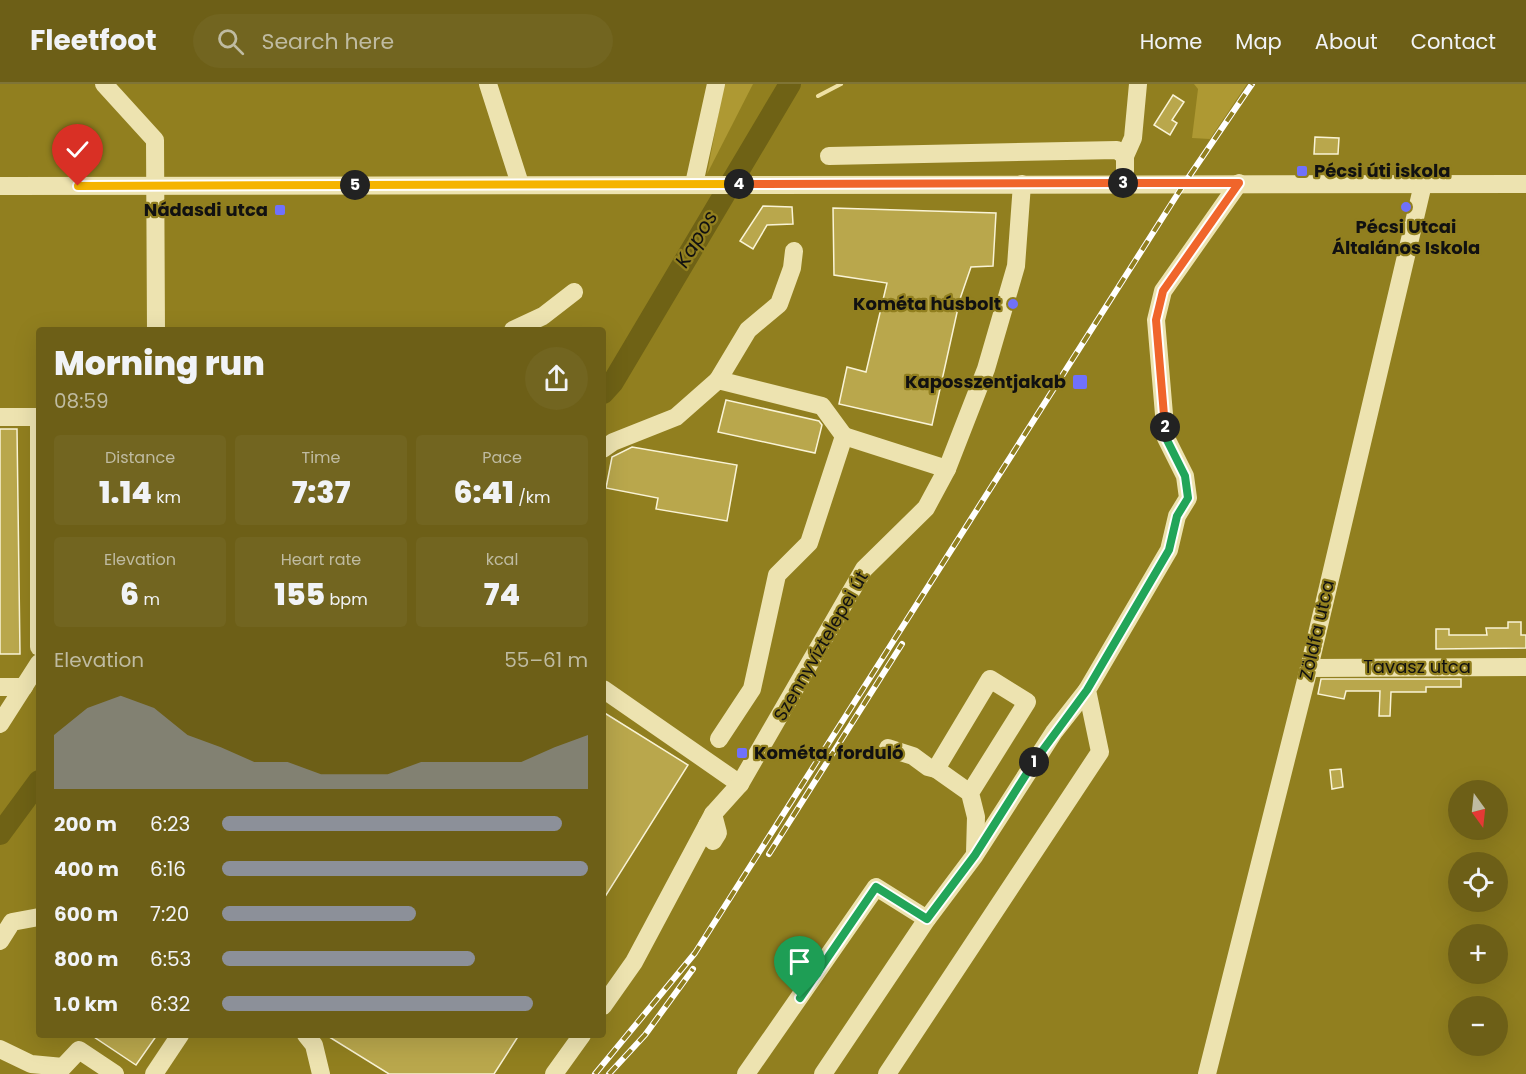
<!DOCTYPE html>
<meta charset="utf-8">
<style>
body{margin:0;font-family:Poppins,sans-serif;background:#726520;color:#f1f3f6;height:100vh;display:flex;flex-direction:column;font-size:22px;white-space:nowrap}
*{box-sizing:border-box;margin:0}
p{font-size:20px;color:#bfbba1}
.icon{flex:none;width:33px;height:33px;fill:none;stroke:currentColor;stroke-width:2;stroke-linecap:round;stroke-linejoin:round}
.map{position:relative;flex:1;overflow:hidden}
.sheet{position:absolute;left:36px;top:243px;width:570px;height:711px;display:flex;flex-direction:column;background:#6d5f17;border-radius:6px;box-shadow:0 6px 24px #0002}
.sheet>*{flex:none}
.needle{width:39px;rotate:165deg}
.tools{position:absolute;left:1448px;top:696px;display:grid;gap:12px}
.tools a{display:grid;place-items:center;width:60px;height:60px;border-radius:50%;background:#6d5f17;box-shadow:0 6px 24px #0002;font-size:30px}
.pin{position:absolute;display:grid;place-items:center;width:51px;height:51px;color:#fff;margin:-62px -26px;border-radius:50% 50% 50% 0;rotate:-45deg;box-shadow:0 0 6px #0007}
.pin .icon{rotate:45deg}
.km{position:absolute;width:30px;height:30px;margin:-15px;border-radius:50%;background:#222;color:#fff;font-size:16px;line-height:30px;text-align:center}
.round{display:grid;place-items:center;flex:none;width:63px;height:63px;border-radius:32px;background:#726520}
.summary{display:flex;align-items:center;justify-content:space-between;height:102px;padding:0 18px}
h1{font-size:33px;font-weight:800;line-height:45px}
.figures{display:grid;grid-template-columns:repeat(3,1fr);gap:9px;height:102px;padding:6px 18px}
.figures div{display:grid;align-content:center;border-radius:6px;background:#726520;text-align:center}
.figures b{font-size:30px;font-weight:800}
.figures small{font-size:16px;font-weight:400}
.figures p{font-size:16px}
.chart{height:168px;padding:12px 18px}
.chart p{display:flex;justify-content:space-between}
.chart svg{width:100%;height:108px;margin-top:6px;fill:#8c9099;opacity:.7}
ul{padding:0 18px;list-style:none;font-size:20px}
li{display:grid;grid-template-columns:96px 72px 1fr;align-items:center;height:45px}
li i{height:15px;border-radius:8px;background:#8c9099}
header{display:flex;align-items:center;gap:36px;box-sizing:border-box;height:84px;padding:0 30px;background:#6d5f17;border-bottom:2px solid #7f7436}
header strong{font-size:28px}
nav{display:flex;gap:33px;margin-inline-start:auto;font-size:21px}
.search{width:420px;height:54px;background:#726520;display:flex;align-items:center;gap:15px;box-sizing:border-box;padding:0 21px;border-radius:33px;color:#bfbba1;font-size:22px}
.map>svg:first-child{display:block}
</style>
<header>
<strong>Fleetfoot</strong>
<div class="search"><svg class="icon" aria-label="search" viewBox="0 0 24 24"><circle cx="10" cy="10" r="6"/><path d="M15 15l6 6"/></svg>Search here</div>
<nav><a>Home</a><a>Map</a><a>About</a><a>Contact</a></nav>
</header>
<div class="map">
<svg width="1526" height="990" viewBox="0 0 1526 990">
<rect width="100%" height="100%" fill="#917f1f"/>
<g fill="#ae9933">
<polygon points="724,0 753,0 707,90"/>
<polygon points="1194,0 1247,0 1210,55 1192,54 1198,5"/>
</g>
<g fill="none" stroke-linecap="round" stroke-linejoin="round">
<polyline stroke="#efe1a3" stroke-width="4" points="818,12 841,0"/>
<g stroke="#6f6215" stroke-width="22">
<polyline points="603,309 613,298 790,0"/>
<polyline points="0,750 39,697"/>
</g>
</g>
<g fill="#b9a74c" stroke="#f9f3d5" stroke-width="1.5">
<polygon points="1173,11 1184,18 1172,36 1177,39 1170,51 1154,41"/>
<polygon points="1315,53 1339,54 1338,70 1314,70"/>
<polygon points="763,122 792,123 793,140 767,141 753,165 740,157"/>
<polygon points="833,124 996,129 993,182 971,183 960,215 932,341 839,320 847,283 866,288 887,199 834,191"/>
<polygon points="726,316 819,337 822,341 815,369 718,348"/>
<polygon points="0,345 17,345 20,570 0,570"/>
<polygon points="632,363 737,381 727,437 656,425 658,414 606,404 612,373"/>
<polygon points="1508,538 1521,538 1521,551 1526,551 1526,564 1436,565 1436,545 1449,545 1449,551 1487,551 1486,544 1508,544"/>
<polygon points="1321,595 1461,595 1461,603 1426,603 1426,608 1391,608 1390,632 1379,632 1380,607 1346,607 1344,615 1318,610"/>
<polygon points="603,628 688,681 603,816"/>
<polygon points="1341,685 1343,703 1332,705 1330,686"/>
<polygon points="91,951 157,951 136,981"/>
<polygon points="326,951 519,951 494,990 389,990"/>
</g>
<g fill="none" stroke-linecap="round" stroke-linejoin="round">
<g stroke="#ede3b0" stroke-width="18">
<polyline points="104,0 155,56 156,246"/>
<polyline points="488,0 520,100"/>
<polyline points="829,72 1117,66 1125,72 1125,99"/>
<polyline points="1125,72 1133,54 1138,0"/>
<polyline points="694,100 716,0"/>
<polyline points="0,102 1526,100"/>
<polyline points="513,246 543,232 574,208"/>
<polyline points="718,296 748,246 779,220 792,184 794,167"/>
<polyline points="0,333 38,333"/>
<polyline points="39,333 39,563"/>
<polyline points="603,365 613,358 676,333 718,296 822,322 844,352"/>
<polyline points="1309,584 1526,583"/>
<polyline points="0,603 24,603"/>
<polyline points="603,605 740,700"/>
<polyline points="0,640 39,579"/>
<polyline points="719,655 752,605 777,491 809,459 844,352 947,385"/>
<polyline points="888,664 913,672 928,683 936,685"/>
<polyline points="970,709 936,685 990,595 1027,618 970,709 976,733 975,769"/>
<polyline points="707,741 706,748 713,757 718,749 713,730"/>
<polyline points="0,857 12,838 39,833"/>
<polyline points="603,922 634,878 713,730 740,700 864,485 926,424 947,385 986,285 1016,182 1022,100"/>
<polyline points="306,951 314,961 321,990"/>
<polyline points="0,965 31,980 63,983 79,966 115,990"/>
<polyline points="154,990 180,951"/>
<polyline points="554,990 582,951"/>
<polyline points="746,990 876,803 927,835"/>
<polyline points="823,990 927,835 975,771 1054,648 1087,606"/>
<polyline points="887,990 1100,668 1087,606 1169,466 1177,432 1188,414 1185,392 1166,354 1156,236 1163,207 1239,99"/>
<polyline points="1207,990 1309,584 1423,100"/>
</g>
<g stroke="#fff" stroke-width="6">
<g id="rail">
<polyline points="769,770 902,560"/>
<polyline points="595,990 695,869 1184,100 1252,0"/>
<polyline points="609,990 645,951 693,885"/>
</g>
</g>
<use href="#rail" stroke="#917f1f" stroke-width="4" stroke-dasharray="11" stroke-linecap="butt"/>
</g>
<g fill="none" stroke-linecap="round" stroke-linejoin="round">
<g stroke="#fff" stroke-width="12">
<polyline id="split-1" points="800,914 876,803 927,835 975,771 1034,678"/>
</g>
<g stroke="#fff" stroke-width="12">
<polyline id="split-2" points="1034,678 1087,606 1169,466 1177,432 1188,414 1185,392 1166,354 1165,343"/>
</g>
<g stroke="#fff" stroke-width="12">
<polyline id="split-3" points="1123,99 1239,99 1163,207 1156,236 1165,343"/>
</g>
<g stroke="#fff" stroke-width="12">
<polyline id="split-4" points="739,100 1123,99"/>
</g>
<g stroke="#fff" stroke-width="12">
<polyline id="split-5" points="355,101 739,100"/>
</g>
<g stroke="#fff" stroke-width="12">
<polyline id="split-6" points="78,102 355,101"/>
</g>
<use href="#split-1" stroke="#22a559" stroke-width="8"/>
<use href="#split-2" stroke="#22a559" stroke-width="8"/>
<use href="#split-3" stroke="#f0652b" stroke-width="8"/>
<use href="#split-4" stroke="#f0652b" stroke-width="8"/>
<use href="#split-5" stroke="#f5b400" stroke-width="8"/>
<use href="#split-6" stroke="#f5b400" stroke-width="8"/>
</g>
<g fill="#7071fb" stroke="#917f1f" stroke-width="2">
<rect x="1296" y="81" width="12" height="12" rx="3"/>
<circle cx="1406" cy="123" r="6"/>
<rect x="274" y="120" width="12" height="12" rx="3"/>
<circle cx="1013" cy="220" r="6"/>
<rect x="1072" y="290" width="16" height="16" rx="3"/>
<rect x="736" y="663" width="12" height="12" rx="3"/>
</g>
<g text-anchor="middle" stroke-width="4.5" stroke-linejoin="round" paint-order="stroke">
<g font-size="18" font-weight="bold" fill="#111" stroke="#917f1f" text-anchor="end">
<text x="1314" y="93" text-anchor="start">Pécsi úti iskola</text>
<text x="268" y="132">Nádasdi utca</text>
<text x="1406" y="149" text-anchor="middle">Pécsi Utcai<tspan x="1406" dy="21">Általános Iskola</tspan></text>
<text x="1001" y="226">Kométa húsbolt</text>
<text x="1066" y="304">Kaposszentjakab</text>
<text x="754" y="675" text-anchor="start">Kométa, forduló</text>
</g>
<g font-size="18" fill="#111" stroke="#917f1f">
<text transform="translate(1317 546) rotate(-77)" y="6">Zöldfa utca</text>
<text transform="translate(821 562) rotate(-60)" y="6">Szennyvíztelepei út</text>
<text x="1417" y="589">Tavasz utca</text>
</g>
<g font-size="20" font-style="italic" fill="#111" stroke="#917f1f">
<text transform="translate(696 155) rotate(-59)" y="7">Kapos</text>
</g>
</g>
</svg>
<div class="tools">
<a><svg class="needle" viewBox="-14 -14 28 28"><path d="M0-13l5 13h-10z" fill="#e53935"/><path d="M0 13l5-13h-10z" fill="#bfbba1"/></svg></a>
<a><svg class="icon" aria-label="locate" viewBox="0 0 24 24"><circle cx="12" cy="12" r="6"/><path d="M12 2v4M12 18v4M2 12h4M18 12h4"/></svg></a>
<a>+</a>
<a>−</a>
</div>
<div class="pin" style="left:800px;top:914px;background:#1e9e55"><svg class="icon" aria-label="arrive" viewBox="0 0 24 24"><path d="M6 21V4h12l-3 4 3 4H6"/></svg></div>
<div class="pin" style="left:78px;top:102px;background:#d93025"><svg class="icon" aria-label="check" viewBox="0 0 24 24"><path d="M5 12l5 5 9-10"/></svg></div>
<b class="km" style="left:1034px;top:678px">1</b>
<b class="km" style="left:1165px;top:343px">2</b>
<b class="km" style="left:1123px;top:99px">3</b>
<b class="km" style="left:739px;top:100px">4</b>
<b class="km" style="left:355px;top:101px">5</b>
<section class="sheet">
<div class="summary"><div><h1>Morning run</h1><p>08:59</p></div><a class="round"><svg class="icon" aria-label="share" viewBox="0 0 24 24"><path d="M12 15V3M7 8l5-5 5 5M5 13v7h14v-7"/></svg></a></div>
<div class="figures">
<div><p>Distance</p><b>1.14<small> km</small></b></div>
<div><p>Time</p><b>7:37</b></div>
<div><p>Pace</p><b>6:41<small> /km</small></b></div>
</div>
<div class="figures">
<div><p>Elevation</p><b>6<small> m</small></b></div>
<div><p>Heart rate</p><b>155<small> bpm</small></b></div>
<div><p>kcal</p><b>74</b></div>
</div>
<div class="chart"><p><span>Elevation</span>55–61 m</p>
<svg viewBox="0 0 160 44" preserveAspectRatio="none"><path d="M0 44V22L10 11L20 6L30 11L40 22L50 27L60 33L70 33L80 38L90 38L100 38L110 33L120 33L130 33L140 33L150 27L160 22V44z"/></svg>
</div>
<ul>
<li><b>200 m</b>6:23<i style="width:93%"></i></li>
<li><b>400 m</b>6:16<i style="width:100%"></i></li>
<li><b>600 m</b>7:20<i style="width:53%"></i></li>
<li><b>800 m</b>6:53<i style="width:69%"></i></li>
<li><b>1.0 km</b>6:32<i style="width:85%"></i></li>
</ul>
</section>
</div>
